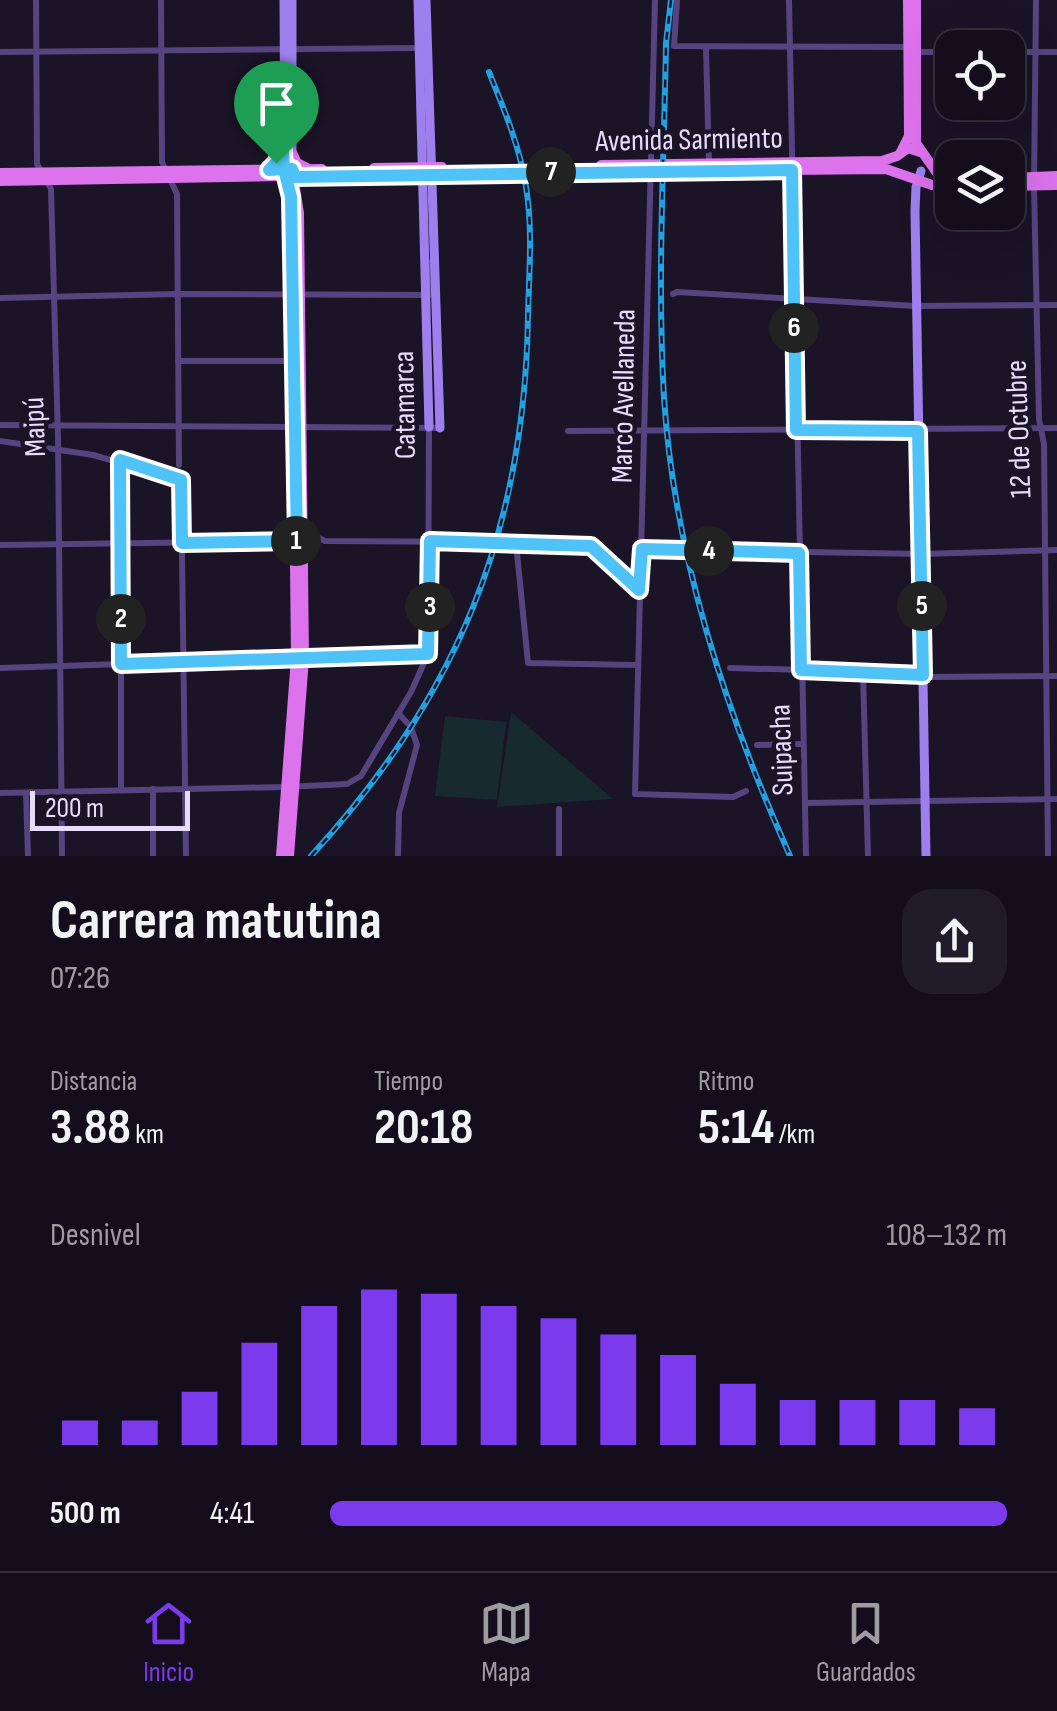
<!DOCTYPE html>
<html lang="es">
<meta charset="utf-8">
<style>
body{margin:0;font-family:"Sofia Sans Condensed",sans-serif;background:#211c29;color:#f1f3f6;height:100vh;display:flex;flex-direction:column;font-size:38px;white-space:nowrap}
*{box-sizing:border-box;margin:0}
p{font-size:32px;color:#9d9ca3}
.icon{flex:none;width:55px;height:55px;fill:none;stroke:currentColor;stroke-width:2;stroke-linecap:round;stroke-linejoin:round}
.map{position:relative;height:856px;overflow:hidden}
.drawer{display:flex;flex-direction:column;background:#140e1c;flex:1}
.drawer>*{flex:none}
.controls{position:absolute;left:935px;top:30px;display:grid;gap:20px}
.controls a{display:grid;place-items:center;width:90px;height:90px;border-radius:20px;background:#140e1c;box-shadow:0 10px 40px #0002,0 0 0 2px #332e3b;font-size:50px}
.scale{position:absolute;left:30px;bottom:25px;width:160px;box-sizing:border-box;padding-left:10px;border:5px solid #e7ddfa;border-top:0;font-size:28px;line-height:35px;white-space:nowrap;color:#e7ddfa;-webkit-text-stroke:8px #1b1326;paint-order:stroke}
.pin{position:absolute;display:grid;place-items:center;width:85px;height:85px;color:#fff;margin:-102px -42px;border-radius:50% 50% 50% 0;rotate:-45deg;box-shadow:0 0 10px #0007}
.pin .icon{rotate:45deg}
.km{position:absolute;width:50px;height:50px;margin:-25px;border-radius:50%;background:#222;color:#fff;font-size:28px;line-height:50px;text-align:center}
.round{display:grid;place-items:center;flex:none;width:105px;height:105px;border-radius:30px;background:#211c29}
.summary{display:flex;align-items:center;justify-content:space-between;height:170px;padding:0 50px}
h1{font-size:55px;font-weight:700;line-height:75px}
.metrics{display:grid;grid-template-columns:repeat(3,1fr);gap:15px;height:170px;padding:10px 50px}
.metrics div{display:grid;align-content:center}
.metrics b{font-size:50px;font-weight:700}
.metrics small{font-size:28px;font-weight:400}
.metrics p{font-size:28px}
.chart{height:280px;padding:20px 50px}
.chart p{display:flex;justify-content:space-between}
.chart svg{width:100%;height:180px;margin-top:10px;stroke:#7c3aed;stroke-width:6}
ul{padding:0 50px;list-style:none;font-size:32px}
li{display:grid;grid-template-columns:160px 120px 1fr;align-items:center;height:75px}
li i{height:25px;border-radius:12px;background:#7c3aed}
.dock{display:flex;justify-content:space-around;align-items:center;height:140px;border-top:2px solid #332e3b;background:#140e1c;font-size:28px;color:#9d9ca3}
.dock a{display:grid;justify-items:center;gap:5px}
.dock .selected{color:#7c3aed}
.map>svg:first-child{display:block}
</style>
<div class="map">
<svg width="1057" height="856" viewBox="0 0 1057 856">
<rect width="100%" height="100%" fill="#1b1326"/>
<g fill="#172a2f">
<polygon points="511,712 613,799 497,807"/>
<polygon points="445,716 506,722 497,800 435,796"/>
</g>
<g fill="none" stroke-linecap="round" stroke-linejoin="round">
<g stroke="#55447f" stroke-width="6">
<polyline points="36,0 37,164 51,189 58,437 62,856"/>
<polyline points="161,0 162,162 177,194 179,465"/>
<polyline points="655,0 635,794 733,797 746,791"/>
<polyline points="677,0 674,46 908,47 916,52 952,52"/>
<polyline points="789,0 806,856"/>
<polyline points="1036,0 1034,186 1039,419 1044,444 1048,856"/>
<polyline points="706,48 709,164"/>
<polyline points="0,52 421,48"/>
<polyline points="1008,52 1057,52"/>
<polyline points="428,262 433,295"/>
<polyline points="673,294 677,292 916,306 1057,305"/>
<polyline points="0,298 177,294 429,295"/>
<polyline points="178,361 293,361"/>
<polyline points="0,425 440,428"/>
<polyline points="568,431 1057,428"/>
<polyline points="0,441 93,455 181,480 186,856"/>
<polyline points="121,461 121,790"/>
<polyline points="303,530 325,541 484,542"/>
<polyline points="502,542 591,546 639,590"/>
<polyline points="516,543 528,663 637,665"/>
<polyline points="0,545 296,541"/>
<polyline points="642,549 921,554 1057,550"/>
<polyline points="0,668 428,654"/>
<polyline points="730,668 914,673 930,677 1057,676"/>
<polyline points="863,672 868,856"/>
<polyline points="398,713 411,727 417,745 399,813 398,856"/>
<polyline points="757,745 803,744"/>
<polyline points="0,793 284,787 347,784 361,776 411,692 428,654 429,427"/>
<polyline points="26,793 28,856"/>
<polyline points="806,803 1057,799"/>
<polyline points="153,856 153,789"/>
<polyline points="559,856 559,809"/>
</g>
<g stroke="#9d80ee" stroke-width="9">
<polyline points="284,0 285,169"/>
<polyline points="292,0 292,169"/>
<polyline points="418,0 429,427"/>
<polyline points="426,0 440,428"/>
<polyline points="921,171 916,187 915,211 926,856"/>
</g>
<g stroke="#dc72ec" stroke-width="10">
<polyline points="916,0 916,143 937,173 952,178"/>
<polyline points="291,151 297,163 307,168"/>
<polyline points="901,152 909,136 908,0"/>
<polyline points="601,165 882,161 897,156 908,148 920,152"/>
<polyline points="374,168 442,167"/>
<polyline points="269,170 283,151"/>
<polyline points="589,172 886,169 932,185 952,187"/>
<polyline points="0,173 322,169"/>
<polyline points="1008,178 1057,176"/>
<polyline points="0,181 453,173"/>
<polyline points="1008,186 1057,185"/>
<polyline points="281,856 296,658 291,197 285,169"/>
<polyline points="289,856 304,658 299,213 292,169"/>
</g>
<g stroke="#21a0e2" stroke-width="6">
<g id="rail">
<path d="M671 0 666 43C664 161 657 280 664 398 674 555 726 713 790 856"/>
<path d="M311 856C457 697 525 531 528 315 529 273 533 229 526 187 520 147 504 109 489 72"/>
</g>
</g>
<use href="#rail" stroke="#1b1326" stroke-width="2.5" stroke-dasharray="8" stroke-linecap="butt"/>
<polyline stroke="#55447f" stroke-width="6" points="484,542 502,542"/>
<polyline stroke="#dc72ec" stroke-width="10" points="453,173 589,172"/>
</g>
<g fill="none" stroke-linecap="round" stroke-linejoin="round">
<g stroke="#fff" stroke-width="20">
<polyline id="route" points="276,163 269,170 284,169 291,197 297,541 182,543 181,480 120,460 121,664 428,654 430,541 591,546 639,590 642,549 799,553 801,670 923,675 918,431 796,430 792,170 295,177 292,169 284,169 283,150 276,163"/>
</g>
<use href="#route" stroke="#4fc3f7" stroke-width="12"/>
</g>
<g text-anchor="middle" stroke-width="9" stroke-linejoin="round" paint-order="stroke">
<g font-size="30" fill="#e7ddfa" stroke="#1b1326">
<text transform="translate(689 139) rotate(-1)" y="10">Avenida Sarmiento</text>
<text transform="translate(623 396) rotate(-89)" y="10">Marco Avellaneda</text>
<text transform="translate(404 405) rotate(-91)" y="10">Catamarca</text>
<text transform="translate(34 427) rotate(-92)" y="10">Maipú</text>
<text transform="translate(1018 429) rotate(-92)" y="10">12 de Octubre</text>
<text transform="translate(781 750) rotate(-92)" y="10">Suipacha</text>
</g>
</g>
</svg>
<div class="controls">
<a><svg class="icon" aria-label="locate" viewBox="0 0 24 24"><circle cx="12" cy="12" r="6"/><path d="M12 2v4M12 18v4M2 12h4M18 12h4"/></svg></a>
<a><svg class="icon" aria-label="layers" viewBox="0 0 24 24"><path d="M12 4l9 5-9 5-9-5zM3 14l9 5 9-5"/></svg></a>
</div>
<div class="scale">200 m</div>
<div class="pin" style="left:276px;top:163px;background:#1e9e55"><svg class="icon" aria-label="arrive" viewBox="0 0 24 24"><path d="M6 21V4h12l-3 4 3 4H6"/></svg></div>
<b class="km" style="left:296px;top:541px">1</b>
<b class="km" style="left:121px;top:619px">2</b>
<b class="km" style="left:430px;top:607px">3</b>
<b class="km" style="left:709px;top:551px">4</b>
<b class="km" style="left:922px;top:606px">5</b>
<b class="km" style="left:794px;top:328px">6</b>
<b class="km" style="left:551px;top:172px">7</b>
</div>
<section class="drawer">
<div class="summary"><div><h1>Carrera matutina</h1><p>07:26</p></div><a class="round"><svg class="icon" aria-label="share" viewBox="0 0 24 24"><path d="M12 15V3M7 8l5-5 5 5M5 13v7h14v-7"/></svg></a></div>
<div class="metrics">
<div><p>Distancia</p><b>3.88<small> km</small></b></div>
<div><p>Tiempo</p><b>20:18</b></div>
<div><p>Ritmo</p><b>5:14<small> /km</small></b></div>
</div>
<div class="chart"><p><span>Desnivel</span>108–132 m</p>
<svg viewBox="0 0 160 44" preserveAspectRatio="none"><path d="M5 44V38M15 44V38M25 44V31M35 44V19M45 44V10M55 44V6M65 44V7M75 44V10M85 44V13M95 44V17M105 44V22M115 44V29M125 44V33M135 44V33M145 44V33M155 44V35"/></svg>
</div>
<ul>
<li><b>500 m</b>4:41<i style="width:100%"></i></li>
</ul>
</section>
<nav class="dock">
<a class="selected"><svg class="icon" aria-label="home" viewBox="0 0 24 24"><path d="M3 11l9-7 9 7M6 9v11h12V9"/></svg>Inicio</a>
<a><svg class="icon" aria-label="map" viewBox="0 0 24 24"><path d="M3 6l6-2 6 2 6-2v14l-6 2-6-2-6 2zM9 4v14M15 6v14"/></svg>Mapa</a>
<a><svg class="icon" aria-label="saved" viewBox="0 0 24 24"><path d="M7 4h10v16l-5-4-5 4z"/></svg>Guardados</a>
</nav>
